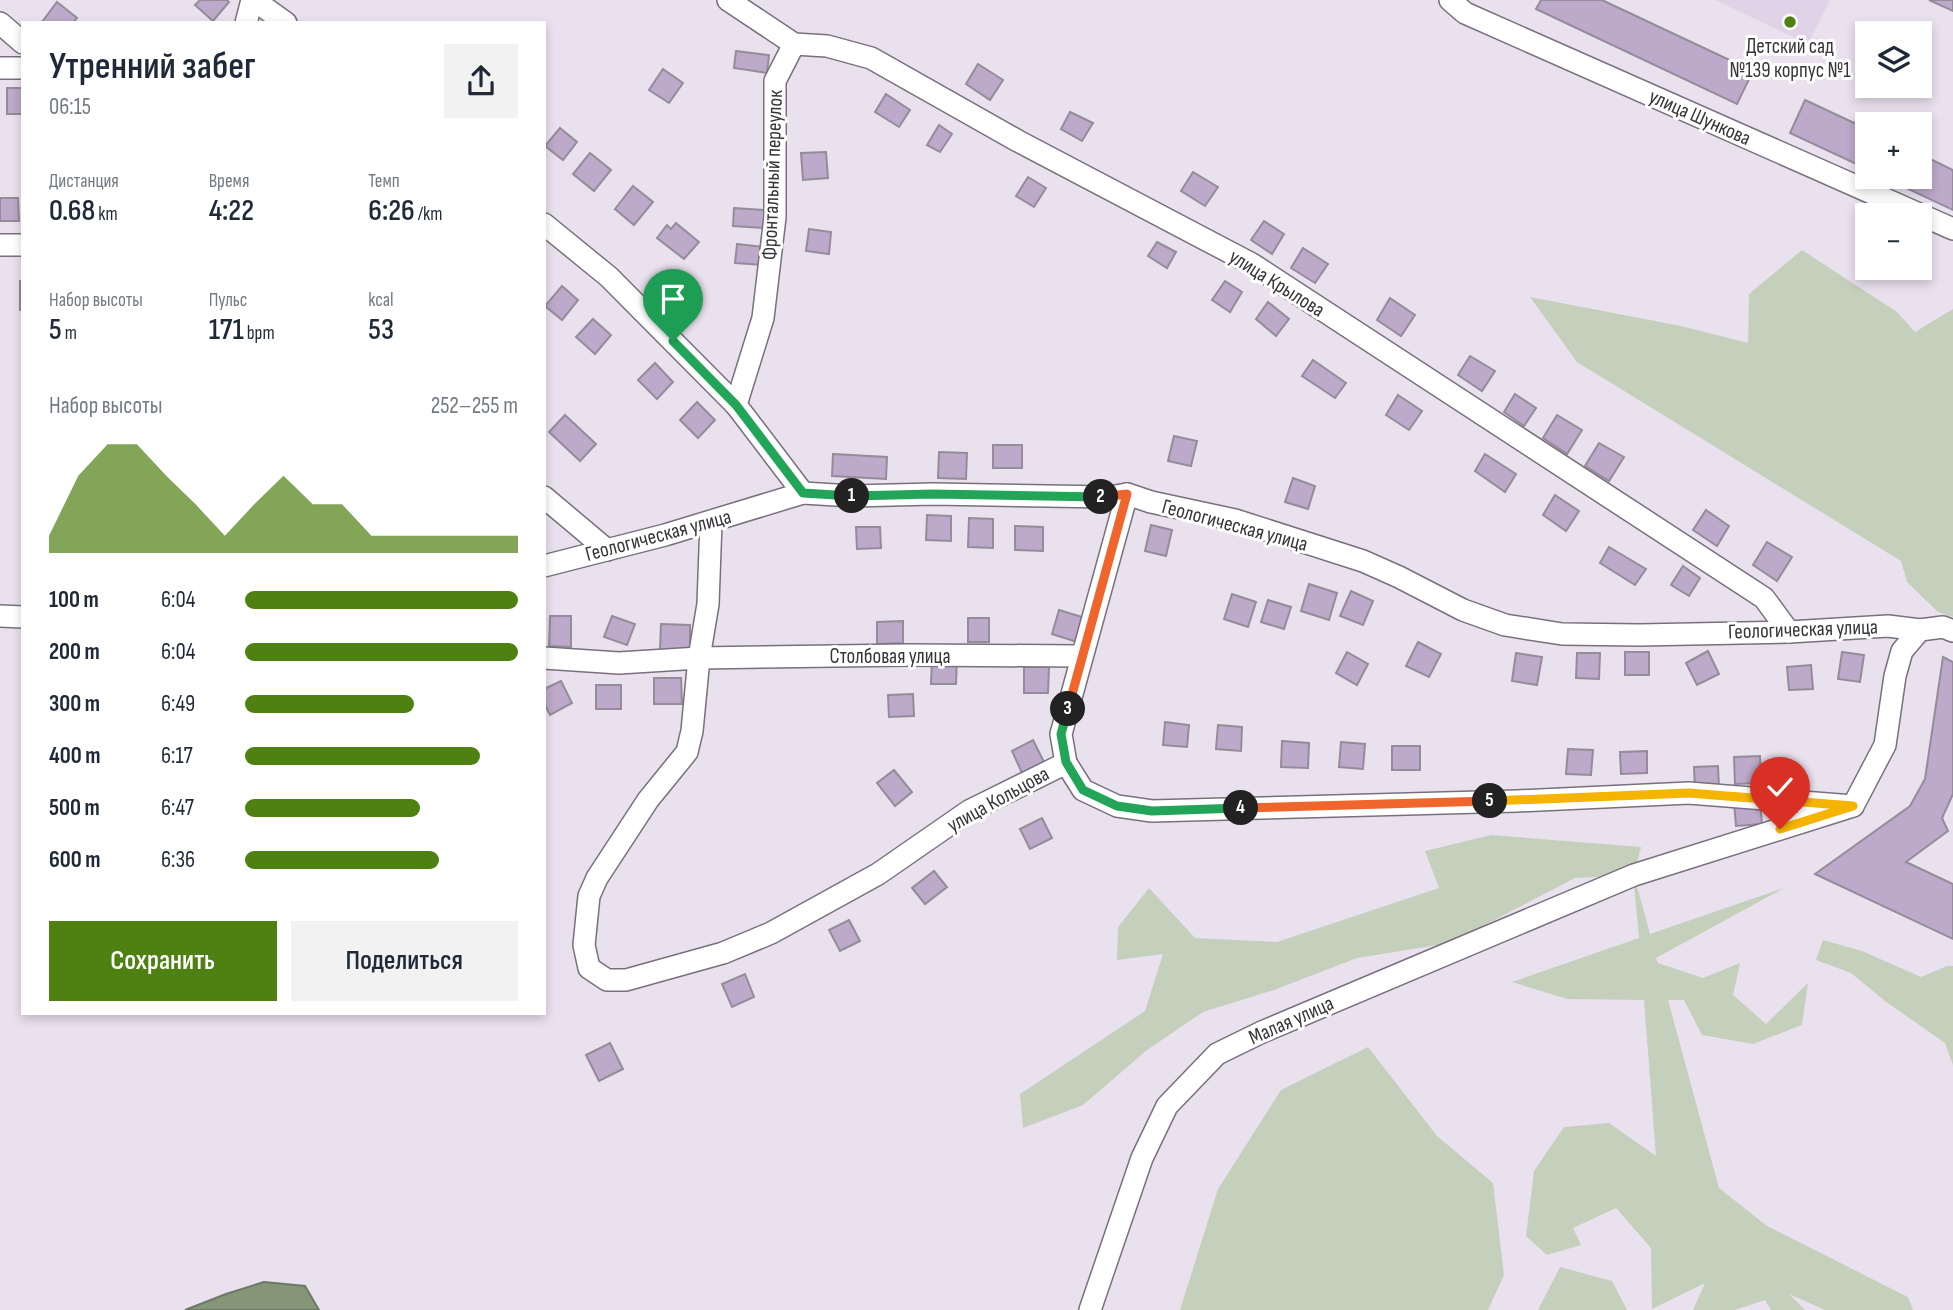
<!DOCTYPE html>
<html lang="ru">
<meta charset="utf-8">
<style>
body{margin:0;font-family:"Sofia Sans Condensed",sans-serif;background:#f2f2f3;color:#1f2937;height:100vh;display:flex;flex-direction:column;font-size:26px;white-space:nowrap}
*{box-sizing:border-box;margin:0}
p{font-size:23px;color:#747a83}
.icon{flex:none;width:38px;height:38px;fill:none;stroke:currentColor;stroke-width:2;stroke-linecap:round;stroke-linejoin:round}
.map{position:relative;flex:1;overflow:hidden}
.drawer{position:absolute;left:21px;top:21px;width:525px;height:994px;display:flex;flex-direction:column;background:#fff;border-radius:0px;box-shadow:0 4px 10px #0003}
.drawer>*{flex:none}
.buttons{position:absolute;left:1855px;top:21px;display:grid;gap:14px}
.buttons a{display:grid;place-items:center;width:77px;height:77px;border-radius:0px;background:#fff;box-shadow:0 4px 10px #0003;font-size:35px}
.pin{position:absolute;display:grid;place-items:center;width:60px;height:60px;color:#fff;margin:-72px -30px;border-radius:50% 50% 50% 0;rotate:-45deg;box-shadow:0 0 7px #0007}
.pin .icon{rotate:45deg}
.km{position:absolute;width:35px;height:35px;margin:-18px;border-radius:50%;background:#222;color:#fff;font-size:19px;line-height:35px;text-align:center}
.round{display:grid;place-items:center;flex:none;width:74px;height:74px;border-radius:0px;background:#f2f2f3}
.head{display:flex;align-items:center;justify-content:space-between;height:119px;padding:0 28px}
h1{font-size:38px;font-weight:600;line-height:52px}
.metrics{display:grid;grid-template-columns:repeat(3,1fr);gap:10px;height:119px;padding:7px 28px}
.metrics div{display:grid;align-content:center}
.metrics b{font-size:30px;font-weight:600}
.metrics small{font-size:19px;font-weight:400}
.metrics p{font-size:19px}
.chart{height:196px;padding:14px 28px}
.chart p{display:flex;justify-content:space-between}
.chart svg{width:100%;height:126px;margin-top:7px;fill:#4e8012;opacity:.7}
.cta{display:flex;gap:14px;margin-top:auto;padding:14px 28px}
.cta a{flex:1;height:80px;border-radius:0px;background:#4e8012;color:#fff;font-size:28px;font-weight:600;line-height:80px;text-align:center}
.cta a+a{background:#f2f2f3;color:#1f2937}
ul{padding:0 28px;list-style:none;font-size:23px}
li{display:grid;grid-template-columns:112px 84px 1fr;align-items:center;height:52px}
li i{height:18px;border-radius:9px;background:#4e8012}
.map>svg:first-child{display:block}
</style>
<div class="map">
<svg width="1953" height="1310" viewBox="0 0 1953 1310">
<rect width="100%" height="100%" fill="#eae1ef"/>
<polygon fill="#e0d3e8" points="1715,0 1830,0 1808,44"/>
<g fill="#c4d0bb">
<polygon points="1802,250 1897,312 1915,332 1953,309 1953,617 1938,612 1907,582 1901,561 1577,362 1530,297 1681,326 1748,343 1749,294"/>
<polygon points="1491,835 1641,847 1634,875 1650,934 1784,888 1656,958 1658,963 1703,978 1740,963 1733,995 1766,1024 1808,983 1802,1025 1753,1044 1702,1035 1684,1000 1668,1000 1719,1188 1767,1226 1908,1297 1913,1310 1825,1310 1789,1294 1805,1310 1771,1310 1765,1300 1735,1310 1693,1310 1705,1283 1652,1309 1651,1248 1616,1208 1573,1228 1581,1245 1547,1255 1526,1236 1534,1171 1564,1127 1609,1123 1656,1156 1644,1000 1567,999 1512,982 1639,938 1633,875 1575,878 1450,943 1357,958 1274,990 1203,1012 1147,1050 1083,1105 1023,1128 1020,1094 1145,1011 1163,954 1117,960 1118,927 1149,888 1195,938 1277,942 1439,888 1425,851"/>
<polygon points="1823,940 1862,951 1921,977 1947,966 1953,966 1953,1065 1945,1043 1885,1001 1851,973 1816,960"/>
<polygon points="1368,1047 1437,1136 1493,1183 1504,1275 1488,1310 1180,1310 1218,1189 1281,1090"/>
<polygon points="1560,1267 1612,1281 1627,1310 1538,1310"/>
</g>
<polygon fill="#849677" stroke="#6d7965" stroke-width="2" points="264,1282 305,1286 319,1310 185,1310 226,1294"/>
<g fill="#bda9c9" stroke="#948c99" stroke-width="2">
<polygon points="200,0 227,0 229,2 213,21 195,5"/>
<polygon points="1541,0 1602,0 1753,71 1737,104 1536,9"/>
<polygon points="1929,0 1953,0 1953,11"/>
<polygon points="57,2 77,18 73,23 42,22"/>
<polygon points="736,51 769,55 767,73 734,68"/>
<polygon points="978,64 1003,80 990,100 966,84"/>
<polygon points="663,69 683,83 669,103 649,90"/>
<rect x="7" y="88" width="16" height="26"/>
<polygon points="886,94 910,110 899,127 875,112"/>
<polygon points="1805,100 1867,129 1867,169 1790,133"/>
<polygon points="1070,112 1093,123 1082,141 1061,129"/>
<polygon points="939,125 952,134 940,152 927,145"/>
<polygon points="560,128 577,142 563,160 545,146"/>
<polygon points="826,152 828,178 803,180 801,153"/>
<polygon points="590,153 611,170 594,191 573,174"/>
<polygon points="1920,154 1953,170 1953,210 1883,177 1920,177"/>
<polygon points="1193,172 1218,187 1205,206 1181,191"/>
<polygon points="1028,177 1046,188 1034,207 1016,196"/>
<polygon points="633,186 653,202 634,225 615,209"/>
<polygon points="0,198 18,198 19,221 0,221"/>
<polygon points="734,208 765,210 764,228 733,226"/>
<polygon points="1264,221 1284,234 1272,254 1251,240"/>
<polygon points="676,223 699,242 684,259 657,238 667,225 671,229"/>
<polygon points="809,229 831,232 829,254 806,251"/>
<polygon points="1157,242 1176,252 1167,268 1148,256"/>
<polygon points="737,244 765,247 763,265 735,263"/>
<polygon points="1303,248 1328,264 1315,283 1291,268"/>
<rect x="20" y="281" width="3" height="29"/>
<polygon points="1225,281 1242,292 1230,312 1212,300"/>
<polygon points="562,286 578,300 562,320 545,306"/>
<polygon points="1390,298 1415,315 1401,336 1377,320"/>
<polygon points="1268,302 1289,319 1276,336 1256,319"/>
<polygon points="593,319 611,335 595,354 576,337"/>
<polygon points="1470,356 1495,371 1482,391 1458,375"/>
<polygon points="1313,360 1346,383 1335,398 1302,376"/>
<polygon points="655,363 673,382 657,399 638,380"/>
<polygon points="1515,394 1536,408 1524,426 1504,412"/>
<polygon points="1398,395 1422,411 1409,430 1386,415"/>
<polygon points="697,402 715,420 698,438 680,420"/>
<polygon points="565,415 596,444 580,461 549,432"/>
<polygon points="1557,415 1582,430 1567,454 1543,438"/>
<polygon points="1174,436 1197,441 1191,466 1168,461"/>
<polygon points="1599,443 1624,457 1609,481 1585,466"/>
<rect x="993" y="445" width="29" height="23"/>
<polygon points="939,452 967,453 966,479 938,478"/>
<polygon points="833,454 887,457 886,479 832,476"/>
<polygon points="1485,454 1516,474 1505,492 1475,471"/>
<polygon points="1293,478 1315,486 1308,509 1285,502"/>
<polygon points="1555,495 1579,511 1566,531 1543,515"/>
<polygon points="1706,510 1729,526 1717,546 1693,530"/>
<polygon points="927,515 951,516 951,541 926,540"/>
<polygon points="969,518 993,519 993,548 968,547"/>
<polygon points="1151,525 1172,530 1166,556 1145,551"/>
<polygon points="1015,526 1043,527 1043,551 1015,550"/>
<polygon points="856,527 880,527 881,548 857,549"/>
<polygon points="1767,542 1792,557 1777,581 1753,565"/>
<polygon points="1609,547 1646,569 1635,585 1600,563"/>
<polygon points="1683,566 1700,578 1689,596 1671,585"/>
<polygon points="1309,584 1337,593 1329,620 1301,611"/>
<polygon points="1351,591 1373,601 1363,625 1340,616"/>
<polygon points="1232,594 1256,602 1248,627 1224,619"/>
<polygon points="1268,600 1291,607 1284,629 1261,622"/>
<polygon points="1059,610 1085,618 1077,642 1052,634"/>
<polygon points="550,616 571,616 571,647 549,646"/>
<polygon points="612,616 635,624 627,645 604,637"/>
<rect x="968" y="618" width="21" height="24"/>
<polygon points="903,621 903,643 877,644 877,622"/>
<polygon points="661,624 690,625 690,651 660,650"/>
<polygon points="1418,642 1441,654 1429,677 1406,666"/>
<polygon points="1708,651 1719,674 1697,685 1686,663"/>
<polygon points="1347,652 1368,664 1357,685 1336,673"/>
<rect x="1625" y="652" width="24" height="23"/>
<polygon points="1842,652 1864,655 1860,682 1838,679"/>
<polygon points="1516,653 1542,657 1537,685 1512,681"/>
<polygon points="1577,653 1600,653 1599,679 1576,678"/>
<polygon points="932,657 957,658 956,684 931,684"/>
<polygon points="1943,657 1953,662 1953,794 1942,818 1948,831 1906,862 1953,884 1953,939 1815,874 1910,806 1925,779"/>
<polygon points="1811,665 1813,689 1789,690 1787,667"/>
<polygon points="1024,667 1049,667 1048,693 1024,693"/>
<polygon points="654,678 681,678 682,704 654,704"/>
<polygon points="561,681 572,703 550,715 544,703 544,689"/>
<rect x="596" y="685" width="25" height="24"/>
<polygon points="913,694 914,716 889,717 888,695"/>
<polygon points="1165,722 1189,725 1187,747 1163,745"/>
<polygon points="1218,725 1242,727 1241,751 1216,749"/>
<polygon points="1033,740 1044,762 1022,773 1012,751"/>
<polygon points="1282,741 1309,743 1308,768 1281,767"/>
<polygon points="1341,742 1365,744 1363,769 1339,767"/>
<rect x="1392" y="746" width="28" height="24"/>
<polygon points="1568,749 1593,750 1591,775 1566,774"/>
<polygon points="1647,751 1647,773 1621,774 1620,752"/>
<polygon points="1760,756 1761,783 1735,784 1734,757"/>
<polygon points="1718,766 1719,788 1695,789 1694,767"/>
<polygon points="894,770 912,792 895,806 877,783"/>
<polygon points="1760,801 1762,824 1736,826 1734,803"/>
<polygon points="1042,818 1052,838 1030,849 1020,829"/>
<polygon points="934,871 947,887 925,904 912,888"/>
<polygon points="849,920 860,941 840,951 829,930"/>
<polygon points="745,974 754,997 732,1007 722,984"/>
<polygon points="610,1043 623,1069 599,1081 586,1055"/>
</g>
<g fill="none" stroke-linecap="round" stroke-linejoin="round">
<g stroke="#78707d" stroke-width="24">
<g id="minor">
<polyline points="254,0 286,23"/>
<polyline points="728,0 794,44 827,46 871,58 1018,141 1252,264 1764,598 1789,632"/>
<polyline points="1450,0 1465,13 1953,229"/>
<polyline points="0,23 23,43"/>
<polyline points="246,23 252,0"/>
<polyline points="794,44 775,81 775,217 763,318 736,405 803,493"/>
<polyline points="0,68 23,68"/>
<polyline points="544,224 609,277 736,405"/>
<polyline points="0,245 23,245"/>
<polyline points="544,497 607,550"/>
<polyline points="711,522 708,604 699,658 692,731 687,752 648,800 597,878 589,896 584,945 589,968 607,980 626,980 723,953 771,933 878,874 969,811 1066,763 1083,790 1117,806 1152,811 1517,801 1689,793 1853,806"/>
<polyline points="544,566 665,535 803,493 852,496 933,494 1109,497 1127,494 1151,502 1235,520 1363,561 1399,577 1463,610 1505,625 1562,634 1640,635 1789,632 1888,626 1920,630"/>
<polyline points="0,616 23,617"/>
<polyline points="544,658 619,663 699,658 908,655 1081,656"/>
<polyline points="1066,763 1061,734 1127,494"/>
<polyline points="1090,1310 1142,1158 1167,1106 1217,1054 1262,1032 1634,875 1853,806 1885,745 1895,676 1902,651 1920,630 1943,627 1953,631"/>
</g>
</g>
<use href="#minor" stroke="#fff" stroke-width="21"/>
</g>
<g fill="none" stroke-linecap="round" stroke-linejoin="round">
<g stroke="#fff" stroke-width="14">
<polyline id="split-1" points="673,341 736,405 803,493 852,496"/>
</g>
<g stroke="#fff" stroke-width="14">
<polyline id="split-2" points="852,496 933,494 1101,497"/>
</g>
<g stroke="#fff" stroke-width="14">
<polyline id="split-3" points="1068,709 1127,494 1101,497"/>
</g>
<g stroke="#fff" stroke-width="14">
<polyline id="split-4" points="1068,709 1061,734 1066,762 1083,790 1117,806 1152,811 1241,808"/>
</g>
<g stroke="#fff" stroke-width="14">
<polyline id="split-5" points="1241,808 1490,801"/>
</g>
<g stroke="#fff" stroke-width="14">
<polyline id="split-6" points="1490,801 1689,793 1739,797"/>
</g>
<g stroke="#fff" stroke-width="14">
<polyline id="split-7" points="1739,797 1853,806 1780,829"/>
</g>
<use href="#split-1" stroke="#22a559" stroke-width="9"/>
<use href="#split-2" stroke="#22a559" stroke-width="9"/>
<use href="#split-3" stroke="#f0652b" stroke-width="9"/>
<use href="#split-4" stroke="#22a559" stroke-width="9"/>
<use href="#split-5" stroke="#f0652b" stroke-width="9"/>
<use href="#split-6" stroke="#f5b400" stroke-width="9"/>
<use href="#split-7" stroke="#f5b400" stroke-width="9"/>
</g>
<circle fill="#4e8012" stroke="#fff" stroke-width="2.5" cx="1790" cy="22" r="7"/>
<g text-anchor="middle" stroke-width="6" stroke-linejoin="round" paint-order="stroke">
<g font-size="21" fill="#38353a" stroke="#fff">
<text x="1790" y="53">Детский сад<tspan x="1790" dy="24">№139 корпус №1</tspan></text>
</g>
<g font-size="21" fill="#38353a" stroke="#fff">
<text transform="translate(1700 117) rotate(24)" y="7">улица Шункова</text>
<text transform="translate(772 175) rotate(-88)" y="7">Фронтальный переулок</text>
<text transform="translate(1277 283) rotate(32)" y="7">улица Крылова</text>
<text transform="translate(1235 525) rotate(15)" y="7">Геологическая улица</text>
<text transform="translate(658 535) rotate(-15)" y="7">Геологическая улица</text>
<text transform="translate(1803 629) rotate(-2)" y="7">Геологическая улица</text>
<text x="890" y="663">Столбовая улица</text>
<text transform="translate(998 799) rotate(-29)" y="7">улица Кольцова</text>
<text transform="translate(1291 1020) rotate(-24)" y="7">Малая улица</text>
</g>
</g>
</svg>
<div class="buttons">
<a><svg class="icon" aria-label="layers" viewBox="0 0 24 24"><path d="M12 4l9 5-9 5-9-5zM3 14l9 5 9-5"/></svg></a>
<a>+</a>
<a>−</a>
</div>
<div class="pin" style="left:673px;top:341px;background:#1e9e55"><svg class="icon" aria-label="arrive" viewBox="0 0 24 24"><path d="M6 21V4h12l-3 4 3 4H6"/></svg></div>
<div class="pin" style="left:1780px;top:829px;background:#d93025"><svg class="icon" aria-label="check" viewBox="0 0 24 24"><path d="M5 12l5 5 9-10"/></svg></div>
<b class="km" style="left:852px;top:496px">1</b>
<b class="km" style="left:1101px;top:497px">2</b>
<b class="km" style="left:1068px;top:709px">3</b>
<b class="km" style="left:1241px;top:808px">4</b>
<b class="km" style="left:1490px;top:801px">5</b>
<section class="drawer">
<div class="head"><div><h1>Утренний забег</h1><p>06:15</p></div><a class="round"><svg class="icon" aria-label="share" viewBox="0 0 24 24"><path d="M12 15V3M7 8l5-5 5 5M5 13v7h14v-7"/></svg></a></div>
<div class="metrics">
<div><p>Дистанция</p><b>0.68<small> km</small></b></div>
<div><p>Время</p><b>4:22</b></div>
<div><p>Темп</p><b>6:26<small> /km</small></b></div>
</div>
<div class="metrics">
<div><p>Набор высоты</p><b>5<small> m</small></b></div>
<div><p>Пульс</p><b>171<small> bpm</small></b></div>
<div><p>kcal</p><b>53</b></div>
</div>
<div class="chart"><p><span>Набор высоты</span>252–255 m</p>
<svg viewBox="0 0 160 44" preserveAspectRatio="none"><path d="M0 44V38L10 17L20 6L30 6L40 17L50 27L60 38L70 27L80 17L90 27L100 27L110 38L120 38L130 38L140 38L150 38L160 38V44z"/></svg>
</div>
<ul>
<li><b>100 m</b>6:04<i style="width:100%"></i></li>
<li><b>200 m</b>6:04<i style="width:100%"></i></li>
<li><b>300 m</b>6:49<i style="width:62%"></i></li>
<li><b>400 m</b>6:17<i style="width:86%"></i></li>
<li><b>500 m</b>6:47<i style="width:64%"></i></li>
<li><b>600 m</b>6:36<i style="width:71%"></i></li>
</ul>
<div class="cta"><a>Сохранить</a><a>Поделиться</a></div>
</section>
</div>
